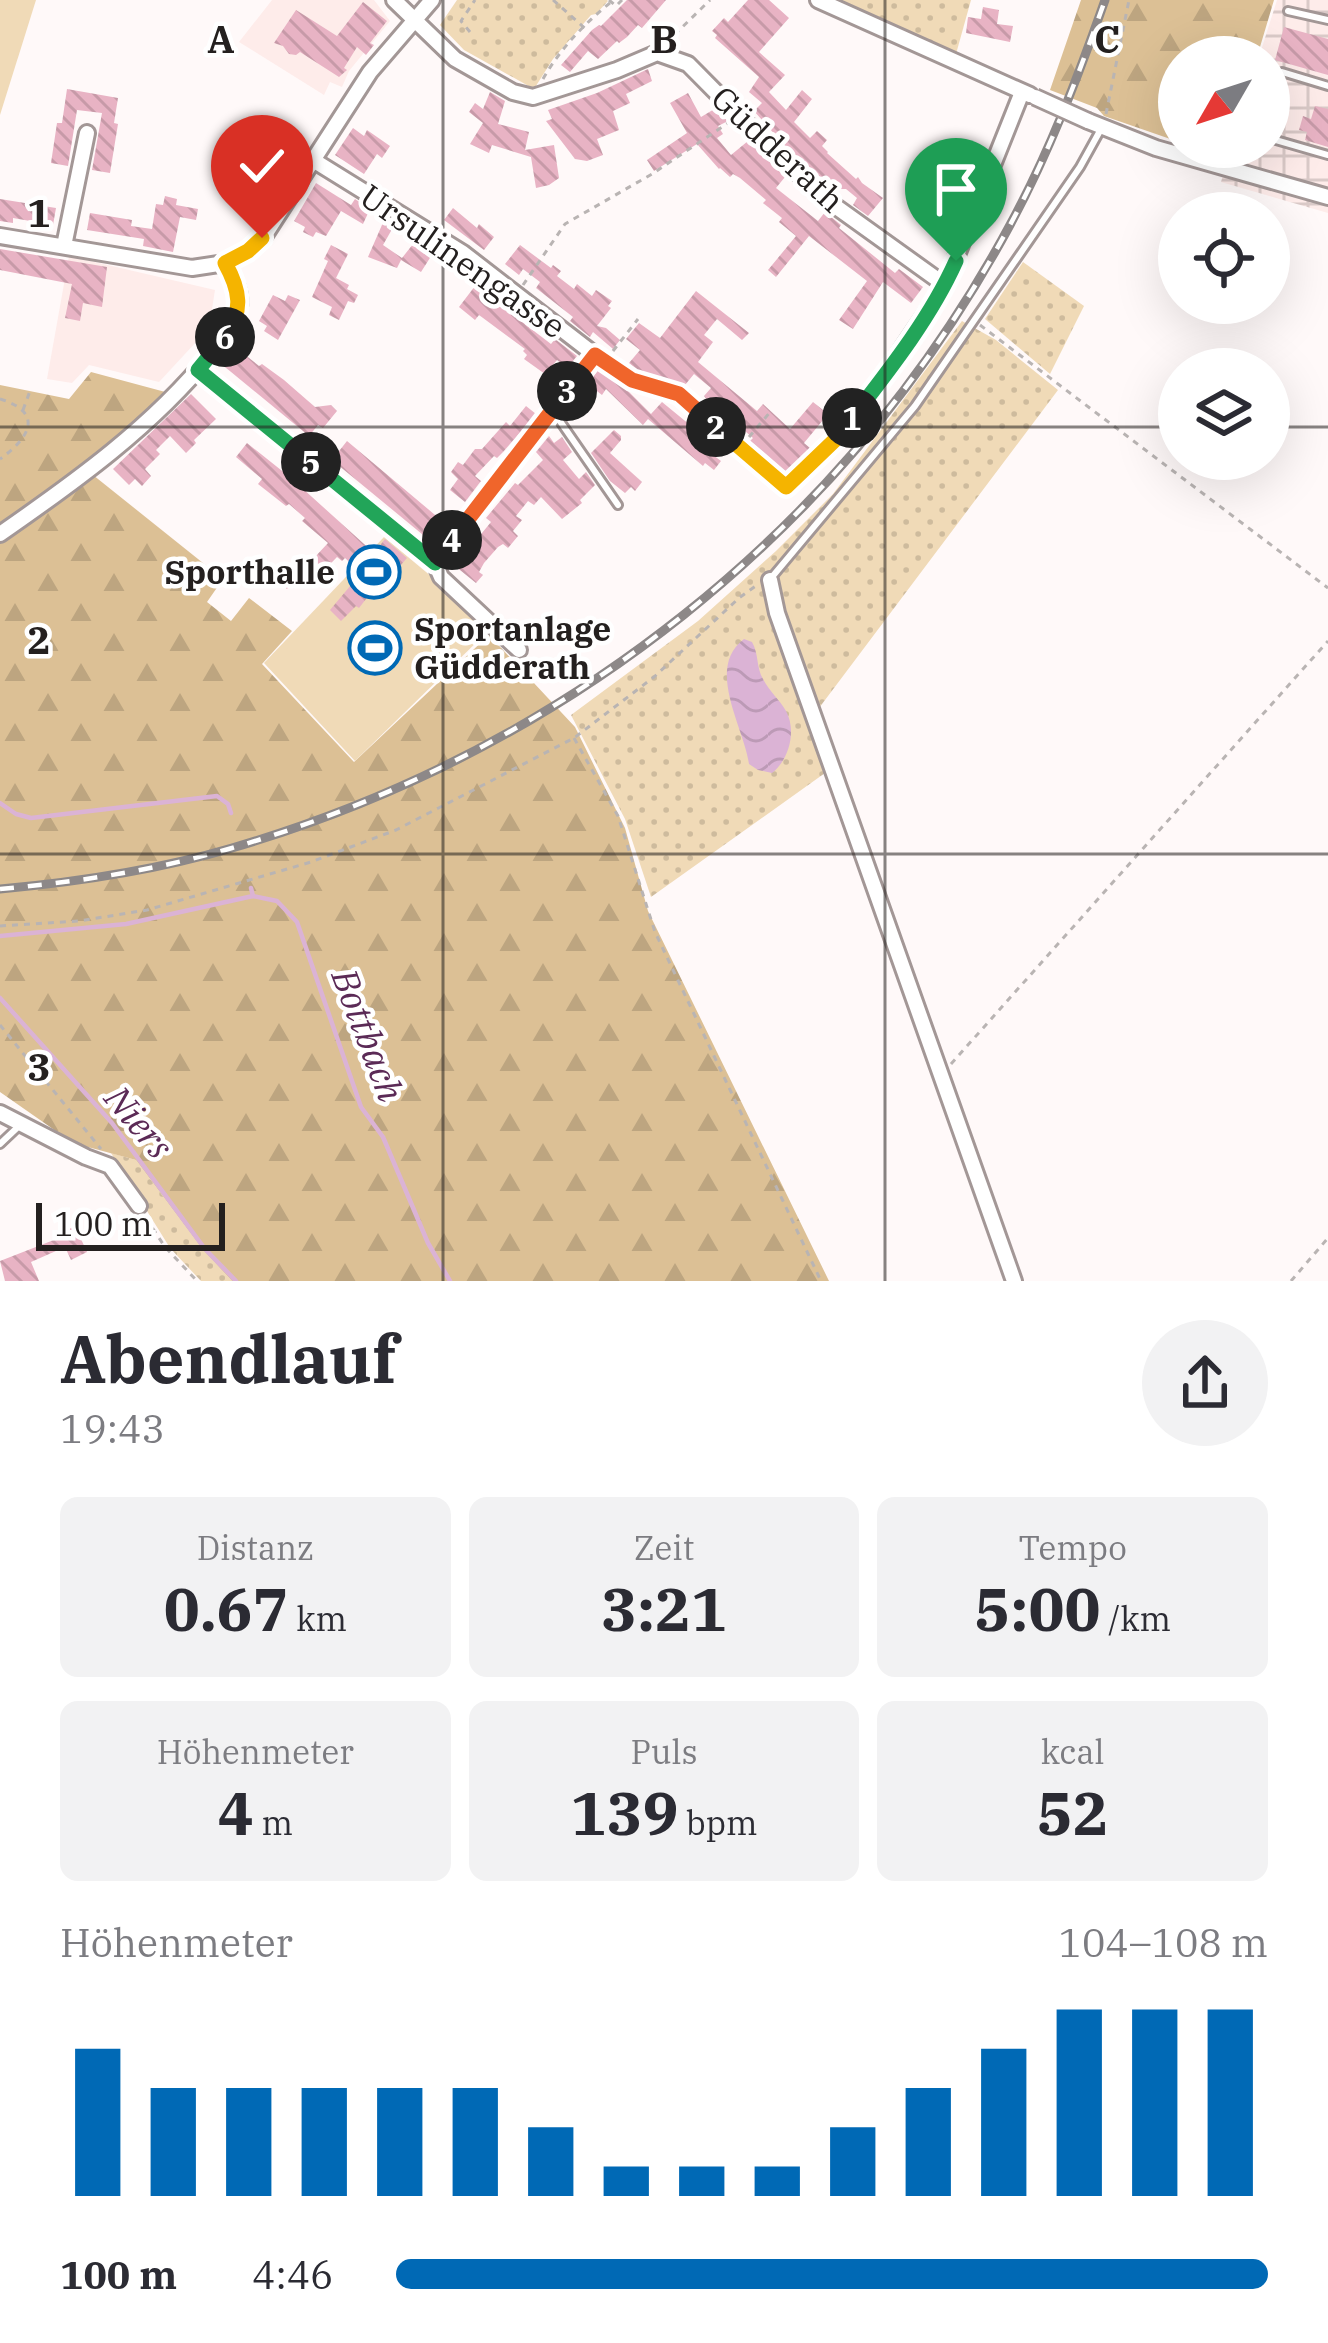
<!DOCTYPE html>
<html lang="de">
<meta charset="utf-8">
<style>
body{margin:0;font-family:"IBM Plex Serif",serif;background:#f2f2f3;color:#2b2b33;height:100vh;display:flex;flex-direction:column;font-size:45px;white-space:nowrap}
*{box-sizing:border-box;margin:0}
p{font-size:39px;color:#7c7c81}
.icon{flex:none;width:66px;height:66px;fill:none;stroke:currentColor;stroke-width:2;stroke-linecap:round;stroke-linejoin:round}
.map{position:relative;height:1281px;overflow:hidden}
.drawer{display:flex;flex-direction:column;background:#fff;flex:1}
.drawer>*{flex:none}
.needle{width:78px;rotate:231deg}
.fabs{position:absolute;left:1158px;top:36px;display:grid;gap:24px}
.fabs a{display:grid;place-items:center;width:132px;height:132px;border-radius:50%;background:#fff;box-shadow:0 12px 48px #0002;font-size:60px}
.scale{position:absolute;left:36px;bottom:30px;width:189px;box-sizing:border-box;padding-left:12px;border:6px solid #24201f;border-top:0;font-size:33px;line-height:42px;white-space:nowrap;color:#24201f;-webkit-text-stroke:9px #fff;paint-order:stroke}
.pin{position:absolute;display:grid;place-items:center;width:102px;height:102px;color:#fff;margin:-123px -51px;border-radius:50% 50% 50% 0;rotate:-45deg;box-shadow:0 0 12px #0007}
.pin .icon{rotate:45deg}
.km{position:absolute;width:60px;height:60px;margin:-30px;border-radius:50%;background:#222;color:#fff;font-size:33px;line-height:60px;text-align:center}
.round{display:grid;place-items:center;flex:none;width:126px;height:126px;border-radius:63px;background:#f2f2f3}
.headline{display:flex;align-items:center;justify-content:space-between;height:204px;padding:0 60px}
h1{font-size:66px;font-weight:800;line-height:90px}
.figures{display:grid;grid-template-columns:repeat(3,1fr);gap:18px;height:204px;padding:12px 60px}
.figures div{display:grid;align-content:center;border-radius:18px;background:#f2f2f3;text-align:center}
.figures b{font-size:60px;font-weight:800}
.figures small{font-size:33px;font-weight:400}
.figures p{font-size:33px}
.chart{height:336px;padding:24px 60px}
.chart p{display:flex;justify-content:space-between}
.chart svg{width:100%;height:216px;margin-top:12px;stroke:#0069b5;stroke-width:6}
ul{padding:0 60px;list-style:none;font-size:39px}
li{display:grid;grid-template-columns:192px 144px 1fr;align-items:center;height:90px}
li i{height:30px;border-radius:15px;background:#0069b5}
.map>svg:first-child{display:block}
</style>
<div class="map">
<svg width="1328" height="1281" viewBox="0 0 1328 1281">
<defs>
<pattern id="industrial-grid" width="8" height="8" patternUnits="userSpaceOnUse" patternTransform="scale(3)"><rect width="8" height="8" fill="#feecea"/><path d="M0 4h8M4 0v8" fill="none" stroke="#dacac8"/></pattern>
<pattern id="grass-dots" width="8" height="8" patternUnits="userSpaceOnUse" patternTransform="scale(3)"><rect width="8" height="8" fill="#f0dab7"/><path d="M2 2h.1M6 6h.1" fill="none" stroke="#cebb9d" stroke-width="1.8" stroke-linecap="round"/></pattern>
<pattern id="forest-firs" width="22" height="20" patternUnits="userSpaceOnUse" patternTransform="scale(3)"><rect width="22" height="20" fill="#dcc095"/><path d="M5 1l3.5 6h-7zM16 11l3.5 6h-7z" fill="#bda580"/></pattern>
<pattern id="water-waves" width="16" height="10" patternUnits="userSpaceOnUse" patternTransform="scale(3)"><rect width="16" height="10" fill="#dbb3d5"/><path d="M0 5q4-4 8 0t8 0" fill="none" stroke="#bc9ab6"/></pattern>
<pattern id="building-back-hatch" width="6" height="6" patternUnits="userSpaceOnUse" patternTransform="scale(3)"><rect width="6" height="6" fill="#e8b3c4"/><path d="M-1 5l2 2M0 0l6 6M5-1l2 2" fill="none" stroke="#c79aa8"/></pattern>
</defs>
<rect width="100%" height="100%" fill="#fff9f9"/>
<g fill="#feecea">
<polygon points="272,0 374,0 390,21 349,71 342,87 330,82 324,95 239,42"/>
<polygon points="69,256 215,290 209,328 159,382 89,365 72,383 47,379"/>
</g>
<polygon fill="url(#industrial-grid)" points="1277,0 1328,0 1328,213 1221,182 1231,147 1269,147 1269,57 1259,57"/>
<g fill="url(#grass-dots)">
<polygon points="457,0 607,0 608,1 596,14 591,15 553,59 534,89 464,50 440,25"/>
<polygon points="840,0 971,0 956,54"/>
<polygon points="1023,262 1084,306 1050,374 985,319"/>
<polygon points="962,321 996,340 1058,390 819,708 839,763 651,897 625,819 571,715 698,621 776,551 833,494"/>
<polygon points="111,1153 136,1160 203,1250 232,1281 201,1281 170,1248"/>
</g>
<g fill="url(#forest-firs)">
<polygon points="1081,0 1274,0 1257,57 1179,57 1179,142 1104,116 1097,108 1050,90"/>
<polygon points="91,372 169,393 83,467 223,579 207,602 231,621 249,598 292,631 262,664 354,762 489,635 575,727 625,828 648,911 829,1281 232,1281 203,1250 136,1160 73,1143 0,1092 0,385 69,399"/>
</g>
<g fill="#f0dab7">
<polygon points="0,0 36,0 0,115"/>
<polygon points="384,537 438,582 487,632 355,761 264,663"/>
</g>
<path fill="url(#water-waves)" d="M744 639 752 642C759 654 756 667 763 679 769 691 780 700 786 711 797 731 789 760 772 773L758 770 749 764C744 727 705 668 744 639Z"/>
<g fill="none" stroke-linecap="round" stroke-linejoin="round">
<g stroke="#dbb3d5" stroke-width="4.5">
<polyline points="0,803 16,814 31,818 217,796 228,804 231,813"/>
<polyline points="251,888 253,896 277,901 297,922 361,1107 383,1137 428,1243 450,1281"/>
<polyline points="0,936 126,924 253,896"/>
<polyline points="0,998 112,1123 205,1249 236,1281"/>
</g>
</g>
<g fill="url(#building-back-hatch)">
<polygon points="627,0 666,0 642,28 638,25 627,37 619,43 617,41 598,59 588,51 570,72 561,65 592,30 599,25 601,26"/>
<polygon points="748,0 769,0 789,18 759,52 785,75 769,92 786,110 802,90 812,99 794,122 810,138 817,131 827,140 822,146 828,152 827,153 856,179 858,177 862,183 883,198 868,216 853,205 857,198 846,189 834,189 786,147 754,111 762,103 749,92 759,77 715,38 717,35 712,31 724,18 728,22"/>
<polygon points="363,2 387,21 370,43 374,45 366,55 357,47 344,68 347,70 339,77 300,52 296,55 289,54 283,46 274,43 296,10 337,36"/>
<polygon points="983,7 999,10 997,24 1013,26 1010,42 966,33 968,17 981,19"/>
<polygon points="1284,27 1328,39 1328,75 1275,60"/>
<polygon points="648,69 652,81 626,94 630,103 613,111 619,130 597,139 603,155 587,161 575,159 546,121 552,119 548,110 597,93"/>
<polygon points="67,89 118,98 114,123 118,124 110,173 92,170 102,113 77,110 68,166 51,163 57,123 62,123"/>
<polygon points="490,92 505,101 498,124 529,132 525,150 554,145 559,178 549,185 536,188 531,157 492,145 489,153 470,144 483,123 469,112 475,103 483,109"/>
<polygon points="688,93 701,117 716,108 728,121 718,126 723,134 717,138 731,155 748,141 785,177 776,188 818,221 825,212 841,225 839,228 895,273 899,269 923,287 911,303 883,282 853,329 839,320 867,281 809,236 776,277 768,270 796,236 779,222 782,218 763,203 766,200 740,178 733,174 730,177 720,168 719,169 697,144 654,171 647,160 687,133 670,103"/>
<polygon points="1315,106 1328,109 1328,147 1305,140 1307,132 1299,130 1303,116 1311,119"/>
<polygon points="353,128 364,136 367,130 390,146 382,158 377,154 364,174 335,155"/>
<polygon points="316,183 351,205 355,199 370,209 363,224 341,211 326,236 316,232 313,237 303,232 305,227 294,221"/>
<polygon points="165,196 177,199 176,205 198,209 196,220 180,217 173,252 143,246 144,239 87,230 90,213 132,220 131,226 152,229 156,204 163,205"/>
<polygon points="0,199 56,208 53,225 13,218 13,223 0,221"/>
<polygon points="453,208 477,228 479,224 494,237 484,250 444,220"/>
<polygon points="385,218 395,224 383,245 402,258 417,239 435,250 421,272 401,260 397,268 368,257"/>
<polygon points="331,245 348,254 336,278 349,285 347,289 358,295 354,303 348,301 339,320 329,315 332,307 312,297 328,261 324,259"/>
<polygon points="520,245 551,268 553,265 561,271 557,276 574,289 577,284 592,296 596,290 612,301 608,306 611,308 597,326 606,328 620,340 613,349 593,332 590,337 570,321 573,317 536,288 540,282 523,269 519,275 505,264"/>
<polygon points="0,249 107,267 102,307 83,303 80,321 65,318 72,284 0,270"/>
<polygon points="475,286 551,344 555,339 577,356 567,368 557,360 545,374 524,359 527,355 523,351 525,349 479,315 475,320 459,307"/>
<polygon points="696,291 749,333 742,340 717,319 704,335 713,342 698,362 757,411 763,404 790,429 813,402 828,414 804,443 810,448 786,472 750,441 753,438 724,413 721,413 714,404 710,404 704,396 711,388 694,374 685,385 637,370 629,363 640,350 626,339 639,323 660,338"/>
<polygon points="273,295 285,301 288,295 300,300 278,340 264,331 267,326 259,321"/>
<polygon points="235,343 241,348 239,350 259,366 262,364 284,380 315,407 331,405 337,411 323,428 318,425 309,436 225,367 232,358 226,354"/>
<polygon points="598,370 627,390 651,414 662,402 718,448 713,455 721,461 714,470 705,463 703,466 648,419 643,425 606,389 602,395 588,384"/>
<polygon points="191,394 216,419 194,440 196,443 186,453 170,436 156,450 160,454 145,469 151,476 142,486 135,479 129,485 113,469"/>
<polygon points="526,406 536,414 503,452 497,458 494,456 475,476 481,481 465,502 450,490 458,479 451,472 458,462 463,465 475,449 482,449 506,422 510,426"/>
<polygon points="614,430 621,436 621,440 610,453 642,482 635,491 631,487 625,493 610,481 591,453"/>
<polygon points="549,436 554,443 562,437 572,452 563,460 579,479 586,472 595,485 580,500 582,503 562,519 541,497 534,505 528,501 516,516 522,520 513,531 518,536 508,548 503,544 498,547 484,563 479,572 483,575 476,583 455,566 491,522 486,518 515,483 518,485 543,460 536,452"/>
<polygon points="347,441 447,525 438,536 433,532 428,539 332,460"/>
<polygon points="247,443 291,478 374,553 385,539 407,558 400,566 395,562 359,608 356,606 341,621 330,610 361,573 345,558 342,561 337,557 310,585 298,574 287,589 277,580 293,562 302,570 300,573 328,543 302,521 305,518 289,504 286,506 258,484 262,479 236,457"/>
<polygon points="75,1226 87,1252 71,1260 65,1247 31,1262 39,1281 5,1281 0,1261 64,1236 63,1232"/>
</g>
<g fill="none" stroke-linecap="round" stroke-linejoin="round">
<g stroke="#a39796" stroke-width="12">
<g id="service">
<polyline points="1288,11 1328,20"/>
<polyline points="1269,81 1270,77 1282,72 1328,86"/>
<polyline points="1269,138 1328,155"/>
<polyline points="555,414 618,505"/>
<polyline points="772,577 915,406 1080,167 1101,129"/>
<polyline points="0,1144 19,1126"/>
</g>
</g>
<g stroke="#a39796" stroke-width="20">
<g id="minor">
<polyline points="394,0 455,59 513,92 533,97 617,70 657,53 688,64 779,156 828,201 945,285"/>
<polyline points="818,0 1030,95"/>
<polyline points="1088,121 1156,148 1328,197"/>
<polyline points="313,160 463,253 595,355 632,380 678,394 786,487 837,438 883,377 945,285 1022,92"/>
<polyline points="0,236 192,268 225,263 248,251 263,238 370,72 432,0"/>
<polyline points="64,246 87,133"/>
<polyline points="198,370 435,563 441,577 519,650"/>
<path d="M0 534C75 482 153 426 211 354 222 340 237 325 239 307 242 291 232 276 225 263"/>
<polyline points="435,563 595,355"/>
<polyline points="770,580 777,613 1014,1281"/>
<polyline points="0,1113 86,1157 110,1166 139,1206"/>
</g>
</g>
<g stroke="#b9b4b3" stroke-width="3" stroke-dasharray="6 6" stroke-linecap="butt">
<polyline points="553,0 588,31"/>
<polyline points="609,0 616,6 622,0"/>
<polyline points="470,32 461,21 475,0"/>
<polyline points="666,43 710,0"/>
<path d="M543 79C560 49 584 24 611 2"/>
<polyline points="1106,114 1129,0"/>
<polyline points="523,285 565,224 652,174 728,123"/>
<polyline points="980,325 1328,588"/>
<polyline points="613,351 638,319"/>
<path d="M0 399C46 413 28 439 0 459"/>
<polyline points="23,410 30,391"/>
<polyline points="749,437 771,411"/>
<polyline points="574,738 618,816 655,932 821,1281"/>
<polyline points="0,926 79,921 147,910 311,862 396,830 574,738 654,677 739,598 757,585"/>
<polyline points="0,1025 101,1149"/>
<polyline points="951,1064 1328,641"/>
<polyline points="146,1218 165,1247 197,1281"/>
<polyline points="1291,1281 1328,1238"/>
</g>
<use href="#service" stroke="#fff" stroke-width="6"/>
<use href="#minor" stroke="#fff" stroke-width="14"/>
<g stroke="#8d8888" stroke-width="9">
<path id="rail" d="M0 889C78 882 157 870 232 848 564 751 845 531 1010 225 1049 153 1078 77 1105 0"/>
</g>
<use href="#rail" stroke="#fff" stroke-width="4.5" stroke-dasharray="14" stroke-linecap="butt"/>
<g stroke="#a39796" stroke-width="20" stroke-linecap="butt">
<polyline id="minor-bridge" points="1035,97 1088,121"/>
</g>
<use href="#minor-bridge" stroke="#fff" stroke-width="14"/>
</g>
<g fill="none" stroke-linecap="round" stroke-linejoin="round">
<g stroke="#fff" stroke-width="24">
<path id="split-1" d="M852 418C890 369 931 317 956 261"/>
</g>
<g stroke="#fff" stroke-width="24">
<polyline id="split-2" points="716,427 786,487 837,438 852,418"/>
</g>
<g stroke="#fff" stroke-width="24">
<polyline id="split-3" points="567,391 595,355 632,380 679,394 716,427"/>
</g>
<g stroke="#fff" stroke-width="24">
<polyline id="split-4" points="452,540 567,391"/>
</g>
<g stroke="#fff" stroke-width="24">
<polyline id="split-5" points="311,462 435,563 452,540"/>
</g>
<g stroke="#fff" stroke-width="24">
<polyline id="split-6" points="225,337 198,370 311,462"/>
</g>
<g stroke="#fff" stroke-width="24">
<path id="split-7" d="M225 337C244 311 240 290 225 263L248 251 262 238"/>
</g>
<use href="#split-1" stroke="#22a559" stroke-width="15"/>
<use href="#split-2" stroke="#f5b400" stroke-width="15"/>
<use href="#split-3" stroke="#f0652b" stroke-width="15"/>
<use href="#split-4" stroke="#f0652b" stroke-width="15"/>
<use href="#split-5" stroke="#22a559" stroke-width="15"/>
<use href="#split-6" stroke="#22a559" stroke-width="15"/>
<use href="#split-7" stroke="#f5b400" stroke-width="15"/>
</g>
<path fill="none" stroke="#24201f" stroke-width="3" stroke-opacity="0.55" d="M443 0V1281M885 0V1281M0 427H1179M1269 427H1328M0 854H1328"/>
<defs>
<g id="stadium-ring" transform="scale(2.7)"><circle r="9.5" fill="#fff" stroke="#0069b5" stroke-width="1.5"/><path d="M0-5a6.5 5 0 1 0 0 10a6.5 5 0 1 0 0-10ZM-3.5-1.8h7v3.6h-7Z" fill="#0069b5"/></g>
</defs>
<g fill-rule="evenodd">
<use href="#stadium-ring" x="374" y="572"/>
<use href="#stadium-ring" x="375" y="648"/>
</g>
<g text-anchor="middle" stroke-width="9" stroke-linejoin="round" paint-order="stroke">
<g font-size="33" fill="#24201f" stroke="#fff">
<text transform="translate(778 149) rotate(43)" y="12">Güdderath</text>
<text transform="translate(463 261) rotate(35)" y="12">Ursulinengasse</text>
</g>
<g font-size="33" font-weight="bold" fill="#24201f" stroke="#fff" text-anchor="end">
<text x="335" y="584">Sporthalle</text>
<text x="414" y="641" text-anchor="start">Sportanlage<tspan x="414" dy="38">Güdderath</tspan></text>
</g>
<g font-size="36" font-style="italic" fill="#5b2a56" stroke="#fff">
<text transform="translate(368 1035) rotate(69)" y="13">Bottbach</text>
<text transform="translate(139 1122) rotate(50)" y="13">Niers</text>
</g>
</g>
<g font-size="39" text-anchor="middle" font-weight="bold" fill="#24201f" stroke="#fff" stroke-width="9" stroke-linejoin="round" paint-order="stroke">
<text x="221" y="53">A</text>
<text x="664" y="53">B</text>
<text x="1107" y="53">C</text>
<text x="39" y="227">1</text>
<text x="39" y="654">2</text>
<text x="39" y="1081">3</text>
</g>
</svg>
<div class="fabs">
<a><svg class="needle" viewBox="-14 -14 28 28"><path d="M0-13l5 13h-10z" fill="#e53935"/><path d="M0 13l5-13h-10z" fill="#7c7c81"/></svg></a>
<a><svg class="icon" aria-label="locate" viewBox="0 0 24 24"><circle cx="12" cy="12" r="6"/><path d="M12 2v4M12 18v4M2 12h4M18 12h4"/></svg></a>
<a><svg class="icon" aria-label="layers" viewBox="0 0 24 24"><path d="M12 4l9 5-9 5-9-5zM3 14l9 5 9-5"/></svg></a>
</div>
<div class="scale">100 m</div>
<div class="pin" style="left:956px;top:261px;background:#1e9e55"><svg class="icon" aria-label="arrive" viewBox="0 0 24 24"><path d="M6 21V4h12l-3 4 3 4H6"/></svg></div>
<div class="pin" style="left:262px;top:238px;background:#d93025"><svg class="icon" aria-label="check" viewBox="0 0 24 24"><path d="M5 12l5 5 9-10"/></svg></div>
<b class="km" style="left:852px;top:418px">1</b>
<b class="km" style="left:716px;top:427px">2</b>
<b class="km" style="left:567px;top:391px">3</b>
<b class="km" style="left:452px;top:540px">4</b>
<b class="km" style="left:311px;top:462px">5</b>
<b class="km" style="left:225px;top:337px">6</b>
</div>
<section class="drawer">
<div class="headline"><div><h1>Abendlauf</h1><p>19:43</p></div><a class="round"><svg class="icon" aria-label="share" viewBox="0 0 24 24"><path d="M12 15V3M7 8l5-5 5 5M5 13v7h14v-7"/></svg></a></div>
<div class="figures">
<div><p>Distanz</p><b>0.67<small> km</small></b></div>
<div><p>Zeit</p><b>3:21</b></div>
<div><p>Tempo</p><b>5:00<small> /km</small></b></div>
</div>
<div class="figures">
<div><p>Höhenmeter</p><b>4<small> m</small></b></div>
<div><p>Puls</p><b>139<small> bpm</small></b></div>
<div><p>kcal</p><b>52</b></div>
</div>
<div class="chart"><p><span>Höhenmeter</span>104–108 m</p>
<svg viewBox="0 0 160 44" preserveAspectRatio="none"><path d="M5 44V14M15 44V22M25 44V22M35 44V22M45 44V22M55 44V22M65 44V30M75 44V38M85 44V38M95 44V38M105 44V30M115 44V22M125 44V14M135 44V6M145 44V6M155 44V6"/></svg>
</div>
<ul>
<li><b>100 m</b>4:46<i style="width:100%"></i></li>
</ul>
</section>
